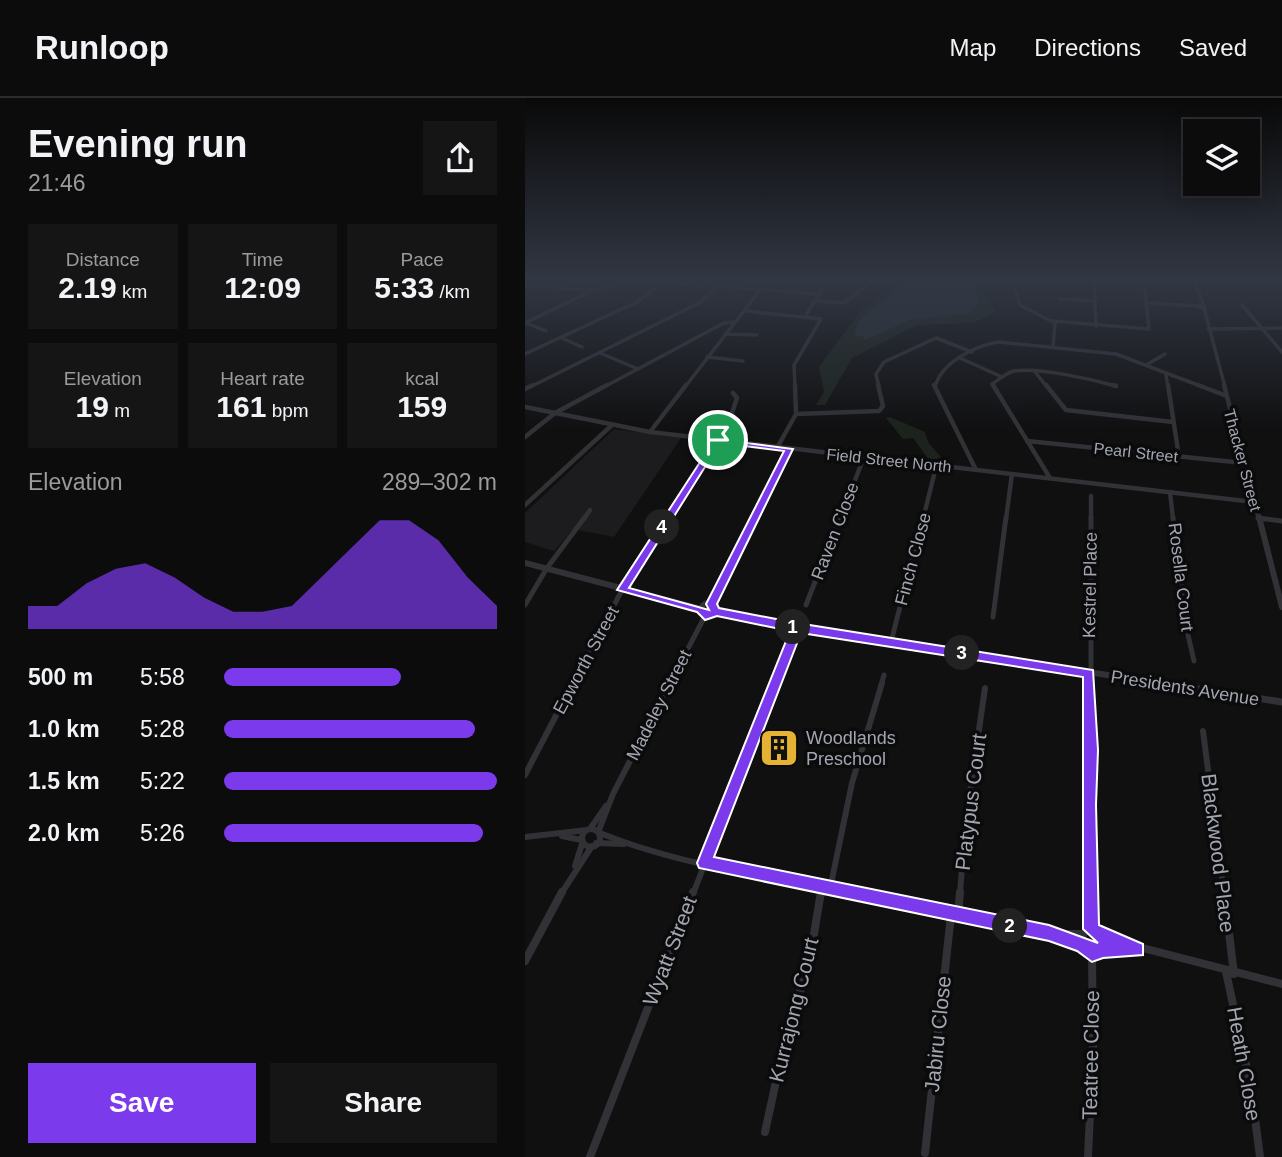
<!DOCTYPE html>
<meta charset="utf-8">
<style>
body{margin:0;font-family:Helvetica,sans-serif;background:#151516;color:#f1f3f6;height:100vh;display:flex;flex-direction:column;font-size:26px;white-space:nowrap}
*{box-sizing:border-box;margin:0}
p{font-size:23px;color:#9a9b9d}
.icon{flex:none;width:38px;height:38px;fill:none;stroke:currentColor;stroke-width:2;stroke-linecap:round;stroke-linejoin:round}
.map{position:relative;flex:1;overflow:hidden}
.sheet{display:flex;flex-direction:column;background:#0c0c0d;width:525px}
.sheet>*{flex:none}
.fabs{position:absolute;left:658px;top:21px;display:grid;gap:14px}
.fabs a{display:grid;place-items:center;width:77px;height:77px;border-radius:0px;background:#0c0c0d;box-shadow:0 4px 18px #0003,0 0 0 2px #2c2c2e;font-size:35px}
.pin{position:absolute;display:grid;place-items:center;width:60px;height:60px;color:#fff;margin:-30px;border:4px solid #fff;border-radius:50%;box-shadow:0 2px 7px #0007}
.km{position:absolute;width:35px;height:35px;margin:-18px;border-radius:50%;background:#222;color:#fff;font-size:19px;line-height:35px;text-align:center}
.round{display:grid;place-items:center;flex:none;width:74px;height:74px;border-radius:0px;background:#151516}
.head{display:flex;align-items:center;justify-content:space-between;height:119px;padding:0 28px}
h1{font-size:38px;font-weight:600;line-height:52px}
.stats{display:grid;grid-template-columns:repeat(3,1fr);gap:10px;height:119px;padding:7px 28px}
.stats div{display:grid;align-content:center;border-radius:0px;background:#151516;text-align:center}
.stats b{font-size:30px;font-weight:600}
.stats small{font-size:19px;font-weight:400}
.stats p{font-size:19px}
.chart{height:196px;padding:14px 28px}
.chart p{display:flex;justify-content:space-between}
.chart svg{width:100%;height:126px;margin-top:7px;fill:#7c3aed;opacity:.7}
.primary-button{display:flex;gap:14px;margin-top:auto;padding:14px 28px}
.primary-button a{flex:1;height:80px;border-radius:0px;background:#7c3aed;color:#fff;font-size:28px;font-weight:600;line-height:80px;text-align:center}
.primary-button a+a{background:#151516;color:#f1f3f6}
ul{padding:0 28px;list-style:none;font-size:23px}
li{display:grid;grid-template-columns:112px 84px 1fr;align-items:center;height:52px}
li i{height:18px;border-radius:9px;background:#7c3aed}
header{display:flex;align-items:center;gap:42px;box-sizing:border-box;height:98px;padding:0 35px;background:#0c0c0d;border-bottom:2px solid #2c2c2e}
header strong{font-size:33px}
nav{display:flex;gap:38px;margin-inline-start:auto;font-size:24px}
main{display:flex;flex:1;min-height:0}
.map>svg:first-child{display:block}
</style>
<header>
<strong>Runloop</strong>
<nav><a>Map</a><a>Directions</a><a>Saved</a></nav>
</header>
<main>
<section class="sheet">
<div class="head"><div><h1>Evening run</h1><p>21:46</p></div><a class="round"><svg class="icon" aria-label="share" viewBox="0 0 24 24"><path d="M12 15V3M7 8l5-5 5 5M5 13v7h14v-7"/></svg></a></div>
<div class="stats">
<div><p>Distance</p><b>2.19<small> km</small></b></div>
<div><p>Time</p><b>12:09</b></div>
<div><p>Pace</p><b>5:33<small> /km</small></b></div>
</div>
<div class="stats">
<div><p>Elevation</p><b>19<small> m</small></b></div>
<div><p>Heart rate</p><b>161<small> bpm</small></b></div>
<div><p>kcal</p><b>159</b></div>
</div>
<div class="chart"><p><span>Elevation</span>289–302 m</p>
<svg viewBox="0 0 160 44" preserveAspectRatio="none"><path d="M0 44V36L10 36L20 28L30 23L40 21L50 26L60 33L70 38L80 38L90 36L100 26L110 16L120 6L130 6L140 13L150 26L160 36V44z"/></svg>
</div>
<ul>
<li><b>500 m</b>5:58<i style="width:65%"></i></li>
<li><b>1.0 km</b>5:28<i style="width:92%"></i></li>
<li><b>1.5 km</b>5:22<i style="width:100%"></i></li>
<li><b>2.0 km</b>5:26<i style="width:95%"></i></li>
</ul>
<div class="primary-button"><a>Save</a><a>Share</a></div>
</section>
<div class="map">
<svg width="757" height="1059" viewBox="0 0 757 1059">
<rect width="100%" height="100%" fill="#101011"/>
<polygon fill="#1c1c1e" points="89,331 156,340 89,439 48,431 29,453 0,444 0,415"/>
<g fill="#1c231d">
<polygon points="373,183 460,183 459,193 470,214 448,225 392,227 327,260 300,307 291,307 299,294 294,269 334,215"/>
<polygon points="365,319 400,334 403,344 420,364 404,362 388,340 378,341 361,320"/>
</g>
<polygon fill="#2a3138" points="381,183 454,183 449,191 453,204 446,215 385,222 340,242 337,238 329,237 334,223"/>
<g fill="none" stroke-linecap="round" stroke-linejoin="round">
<g stroke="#313136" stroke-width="3.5">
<polyline points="486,183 495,207 530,225 528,249"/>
<polyline points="569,183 571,228"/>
<polyline points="138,184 178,188"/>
<polyline points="535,201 568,203"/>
<polyline points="290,203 319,205 347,183"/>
<polyline points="621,205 674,208"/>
<polyline points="717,207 757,254"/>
<polyline points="221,213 296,221 269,267 270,289"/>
<polyline points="281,217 302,183"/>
<polyline points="528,223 624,231 619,183"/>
<polyline points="0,225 71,191"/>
<polyline points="1,225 21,233"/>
<polyline points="683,231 757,230"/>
<polyline points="200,236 232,237"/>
<polyline points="37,240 57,249"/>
<polyline points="75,255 113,271"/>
<polyline points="0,256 112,204 140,183"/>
<polyline points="182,259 218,263"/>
<polyline points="435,260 477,279"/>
<polyline points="621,267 640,256"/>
<polyline points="510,274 522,289"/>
<polyline points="641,277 643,289"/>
<polyline points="5,289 176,204 193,188 294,196"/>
<polyline points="79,289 199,225 209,224"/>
<polyline points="160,289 242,183"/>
<polyline points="354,289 351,276 359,264 411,240 447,254"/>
<path d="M410 289C416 265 449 248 473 244L591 256 678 289"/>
<path d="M469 289 467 286C473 282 480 276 486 274 507 267 569 282 591 288"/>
</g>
<g stroke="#313136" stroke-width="4.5">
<polyline points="409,287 451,372"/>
<polyline points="468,287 525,380"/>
<polyline points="521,287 541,312 648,324"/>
<polyline points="588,287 591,288"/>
<polyline points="643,287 654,359"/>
<polyline points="673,287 702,298"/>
<polyline points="0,291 8,287"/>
<polyline points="0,309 125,334 729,404"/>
<polyline points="271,316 354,313 358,308 353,287"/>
<polyline points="125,334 161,287"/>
<polyline points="0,339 30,315 82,287"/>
<polyline points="502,343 719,365"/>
<polyline points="252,350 271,316 270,287"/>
<polyline points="645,394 648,421"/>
<polyline points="566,398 566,421"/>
<polyline points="0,407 87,327"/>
<polyline points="733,420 739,421"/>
<polyline points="59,421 65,412"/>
<polyline points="142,421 204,324 212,300 208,295"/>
<polyline points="229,421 264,351"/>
<polyline points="315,421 339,359"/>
<polyline points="398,421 409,377"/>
<polyline points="481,421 487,376"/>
</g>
<g stroke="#313136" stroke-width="5">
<polyline points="566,419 566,587"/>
<polyline points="648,419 661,528 669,563"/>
<polyline points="733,420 757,423"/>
<polyline points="187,506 230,419"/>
<polyline points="0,507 22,470 60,419"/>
<polyline points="281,507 315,419"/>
<polyline points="468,519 481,419"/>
<polyline points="366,544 398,419"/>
<polyline points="47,587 97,492 143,419"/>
<polyline points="144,587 180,518"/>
<polyline points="249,587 272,529"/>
<polyline points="356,587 359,577"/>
</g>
<g stroke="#313136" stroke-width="6">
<polyline points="566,585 566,796"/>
<polyline points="678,633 699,796"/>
<polyline points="0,677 48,585"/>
<circle cx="66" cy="740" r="9"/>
<polyline points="65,731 81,708"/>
<polyline points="74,732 88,696 145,585"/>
<path d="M75 735C156 768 248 779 333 796"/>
<polyline points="37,738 56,742"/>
<polyline points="0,739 62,732"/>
<polyline points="71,745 99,746"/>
<polyline points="50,768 57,746"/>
<polyline points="305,791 327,685 357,585"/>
<polyline points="36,796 67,748"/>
<polyline points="168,796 250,585"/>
<polyline points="296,796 297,789"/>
<polyline points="435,796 440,729 460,590"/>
</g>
<g stroke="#313136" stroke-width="8">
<polyline points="324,794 524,835 557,847"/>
<polyline points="566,794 566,831"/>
<polyline points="699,794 709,876"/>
<polyline points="433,818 435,794"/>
<circle cx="568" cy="843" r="12"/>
<polyline points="531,836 557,836"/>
<polyline points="579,840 757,886"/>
<polyline points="578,851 605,851"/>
<polyline points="0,863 37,794"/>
<polyline points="701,874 726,989 735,1059"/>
<polyline points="240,1034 262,933 284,866 296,794"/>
<polyline points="400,1055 426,817"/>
<polyline points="65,1059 168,794"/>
<polyline points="563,1059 568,950 567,856"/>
</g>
<g stroke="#313136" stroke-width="3.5">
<polyline points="669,183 679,208"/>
<polyline points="0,187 63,192 115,183"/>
<polygon points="675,208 679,208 679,210 673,209"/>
<polyline points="679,210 700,289"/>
</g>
<polyline stroke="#313136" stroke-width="4.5" points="699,287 734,421"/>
<g stroke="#313136" stroke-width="6">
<polyline points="734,419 757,509"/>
<polyline points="0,465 176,511"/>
<circle cx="183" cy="512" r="7"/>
<polyline points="191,513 272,529 647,587"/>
</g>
<polyline stroke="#313136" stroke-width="7" points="635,585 757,604"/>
</g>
<polygon fill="#46474c" points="261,641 263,648 260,656 256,656 254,661 244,659 242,653"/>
<g fill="#2c2d30">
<polygon points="262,642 263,648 260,656 259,651"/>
<polygon points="255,650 256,656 254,661 253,655"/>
</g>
<polygon fill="#505157" stroke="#5d5f65" stroke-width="2" points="249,632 260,635 258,641 262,642 259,651 255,650 253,655 242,653"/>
<linearGradient id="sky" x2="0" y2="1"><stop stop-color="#090909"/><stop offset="0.55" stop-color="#313743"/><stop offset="1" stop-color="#313743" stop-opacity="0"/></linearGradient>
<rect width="757" height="331" fill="url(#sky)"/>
<path fill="#7c3aed" stroke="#fff" stroke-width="2" fill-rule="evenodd" d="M190 341 268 351 192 506 194 510 272 525 568 572 573 652 571 707 574 827 618 846V857L578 860 567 864 552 853 524 843 174 770 172 765 265 533 192 518 180 522 172 514 92 492ZM195 345 259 353 181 506 184 512 104 490ZM276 535 558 579V831L573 845 524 827 189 759Z"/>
<defs>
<g id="building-square" transform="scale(2.0125)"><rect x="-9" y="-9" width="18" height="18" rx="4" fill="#e5b234" stroke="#0b0b0c"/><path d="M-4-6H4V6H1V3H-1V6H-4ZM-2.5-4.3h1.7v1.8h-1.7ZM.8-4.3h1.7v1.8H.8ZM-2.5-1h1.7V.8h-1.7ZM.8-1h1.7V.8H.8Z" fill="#111"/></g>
</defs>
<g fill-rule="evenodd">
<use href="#building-square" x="254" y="650"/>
</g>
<g text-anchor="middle" stroke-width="7" stroke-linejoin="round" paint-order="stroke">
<g font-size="16" fill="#a2a6b1" stroke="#0b0b0c">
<text transform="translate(611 354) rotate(6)" y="6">Pearl Street</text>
<text transform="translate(364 362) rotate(6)" y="6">Field Street North</text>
<text transform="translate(718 362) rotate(75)" y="6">Thacker Street</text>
</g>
<g font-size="18" fill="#a2a6b1" stroke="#0b0b0c">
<text transform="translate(310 433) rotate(-69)" y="6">Raven Close</text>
<text transform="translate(388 461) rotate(-75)" y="6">Finch Close</text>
<text transform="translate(656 479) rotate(83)" y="6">Rosella Court</text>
<text transform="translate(565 487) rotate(-89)" y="6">Kestrel Place</text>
<text transform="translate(61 562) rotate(-62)" y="6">Epworth Street</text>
<text transform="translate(660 590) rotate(9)" y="6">Presidents Avenue</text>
<text transform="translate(134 607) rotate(-63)" y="6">Madeley Street</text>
</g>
<g font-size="18" fill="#a2a6b1" stroke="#0b0b0c" text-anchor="start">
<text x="281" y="646">Woodlands<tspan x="281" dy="21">Preschool</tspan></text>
</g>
<g font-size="21" fill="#a2a6b1" stroke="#0b0b0c">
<text transform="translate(446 704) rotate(-83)" y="7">Platypus Court</text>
<text transform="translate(693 755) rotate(83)" y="7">Blackwood Place</text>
<text transform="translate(145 853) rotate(-69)" y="7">Wyatt Street</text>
<text transform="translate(269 912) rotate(-76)" y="7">Kurrajong Court</text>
<text transform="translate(413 936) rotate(-84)" y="7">Jabiru Close</text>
<text transform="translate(566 957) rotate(-89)" y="7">Teatree Close</text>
<text transform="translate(719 966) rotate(80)" y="7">Heath Close</text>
</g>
</g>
</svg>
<div class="fabs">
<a><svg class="icon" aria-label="layers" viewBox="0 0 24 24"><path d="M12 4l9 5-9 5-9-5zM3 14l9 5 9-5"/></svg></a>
</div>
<div class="pin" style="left:193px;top:342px;background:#1e9e55"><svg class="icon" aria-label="arrive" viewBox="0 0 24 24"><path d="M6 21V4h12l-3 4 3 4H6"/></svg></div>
<b class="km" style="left:268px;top:529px">1</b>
<b class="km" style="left:485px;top:828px">2</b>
<b class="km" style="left:437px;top:555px">3</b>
<b class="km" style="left:137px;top:429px">4</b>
</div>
</main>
